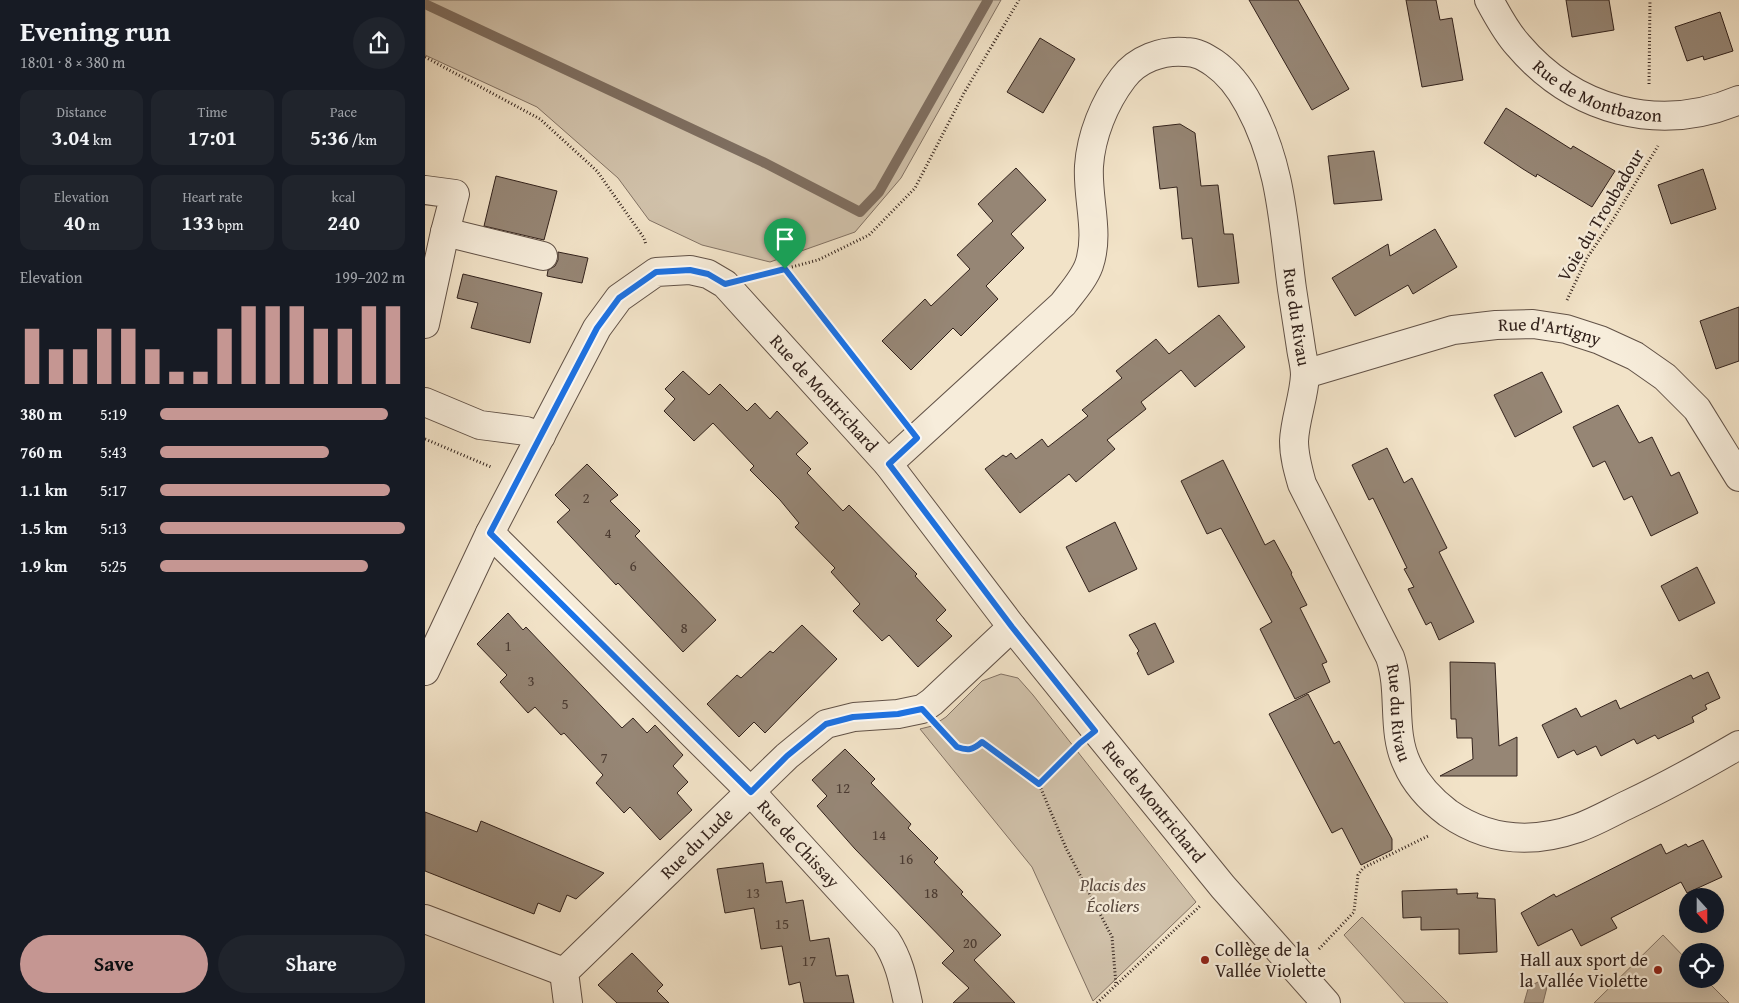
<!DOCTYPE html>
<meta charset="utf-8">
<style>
body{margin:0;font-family:"Gentium Book Plus",serif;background:#20242c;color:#f1f3f6;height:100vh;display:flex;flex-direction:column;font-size:19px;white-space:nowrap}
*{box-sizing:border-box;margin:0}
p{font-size:16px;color:#9ea1a6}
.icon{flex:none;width:28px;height:28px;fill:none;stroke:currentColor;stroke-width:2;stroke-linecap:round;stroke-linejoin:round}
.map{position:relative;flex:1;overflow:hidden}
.side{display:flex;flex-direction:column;background:#171b24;width:425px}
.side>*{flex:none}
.needle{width:32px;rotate:159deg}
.tools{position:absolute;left:1254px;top:888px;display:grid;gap:10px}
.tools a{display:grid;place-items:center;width:45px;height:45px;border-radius:50%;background:#171b24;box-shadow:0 5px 20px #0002;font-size:25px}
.pin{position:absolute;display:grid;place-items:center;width:42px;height:42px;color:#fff;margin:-51px -21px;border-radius:50% 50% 50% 0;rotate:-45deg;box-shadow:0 0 5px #0007}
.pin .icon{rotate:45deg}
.round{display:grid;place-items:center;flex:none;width:52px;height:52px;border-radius:26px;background:#20242c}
.headline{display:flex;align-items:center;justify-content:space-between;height:85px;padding:0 20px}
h1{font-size:28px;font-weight:600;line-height:38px}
.stats{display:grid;grid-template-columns:repeat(3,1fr);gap:8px;height:85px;padding:5px 20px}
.stats div{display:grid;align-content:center;border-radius:12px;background:#20242c;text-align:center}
.stats b{font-size:21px;font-weight:600}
.stats small{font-size:14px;font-weight:400}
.stats p{font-size:14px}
.chart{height:140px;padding:10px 20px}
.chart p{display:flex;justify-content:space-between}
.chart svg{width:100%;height:90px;margin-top:5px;stroke:#c59692;stroke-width:6}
.cta{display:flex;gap:10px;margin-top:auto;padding:10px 20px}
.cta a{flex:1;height:58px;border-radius:30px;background:#c59692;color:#111;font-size:20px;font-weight:600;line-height:58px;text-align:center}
.cta a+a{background:#20242c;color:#f1f3f6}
ul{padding:0 20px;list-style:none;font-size:16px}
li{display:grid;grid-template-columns:80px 60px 1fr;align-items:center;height:38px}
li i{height:12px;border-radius:6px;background:#c59692}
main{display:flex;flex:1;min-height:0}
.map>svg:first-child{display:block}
</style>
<main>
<section class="side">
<div class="headline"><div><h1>Evening run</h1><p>18:01 · 8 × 380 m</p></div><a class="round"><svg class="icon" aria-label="share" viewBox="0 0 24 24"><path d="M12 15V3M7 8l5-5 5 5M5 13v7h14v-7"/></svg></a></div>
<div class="stats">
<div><p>Distance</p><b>3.04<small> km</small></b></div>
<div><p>Time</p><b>17:01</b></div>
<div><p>Pace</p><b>5:36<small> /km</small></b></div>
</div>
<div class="stats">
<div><p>Elevation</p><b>40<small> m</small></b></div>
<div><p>Heart rate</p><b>133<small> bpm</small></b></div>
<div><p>kcal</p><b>240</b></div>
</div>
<div class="chart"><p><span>Elevation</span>199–202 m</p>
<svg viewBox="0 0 160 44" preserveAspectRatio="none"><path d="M5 44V17M15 44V27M25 44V27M35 44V17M45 44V17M55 44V27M65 44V38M75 44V38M85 44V17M95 44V6M105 44V6M115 44V6M125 44V17M135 44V17M145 44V6M155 44V6"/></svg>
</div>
<ul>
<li><b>380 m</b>5:19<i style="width:93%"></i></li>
<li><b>760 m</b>5:43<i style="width:69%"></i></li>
<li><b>1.1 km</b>5:17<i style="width:94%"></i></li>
<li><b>1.5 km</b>5:13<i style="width:100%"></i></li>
<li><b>1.9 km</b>5:25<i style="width:85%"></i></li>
</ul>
<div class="cta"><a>Save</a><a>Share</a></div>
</section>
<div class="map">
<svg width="1314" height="1003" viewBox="0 0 1314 1003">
<rect width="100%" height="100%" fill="#f2e3c8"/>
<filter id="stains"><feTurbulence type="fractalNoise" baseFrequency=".004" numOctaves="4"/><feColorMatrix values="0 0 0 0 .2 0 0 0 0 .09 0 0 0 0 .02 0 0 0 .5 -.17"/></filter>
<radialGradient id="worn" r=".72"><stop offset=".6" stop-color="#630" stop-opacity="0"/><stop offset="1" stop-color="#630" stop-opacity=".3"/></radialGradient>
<g fill="#d1c2ab" stroke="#827264">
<polygon points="0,0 576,0 476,178 430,232 345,262 277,245 224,220 193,178 112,107 0,55"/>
<polygon points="576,674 593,678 608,695 771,902 668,1001 607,867 495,729 507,726 521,717 557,681"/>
<polygon points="937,917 1023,1003 980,1003 919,935"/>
<polygon points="1238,935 1262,960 1262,979 1280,979 1304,1003 1169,1003"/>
</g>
<polygon fill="#b1a18e" stroke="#7e6e60" points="1115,981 1118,986 1122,987 1118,1003 1099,1003 1105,982 1109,984"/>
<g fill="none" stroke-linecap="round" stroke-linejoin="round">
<polyline stroke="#7e6e60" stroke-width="10" points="0,4 338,162 435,212 454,192 563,0"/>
</g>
<g fill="#968675" stroke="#32221c">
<polygon points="824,0 873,0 924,89 887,110"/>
<polygon points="981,0 1011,0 1015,20 1027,18 1038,80 997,87"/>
<polygon points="1141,0 1184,0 1189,30 1147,37"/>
<polygon points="1295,12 1308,51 1279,60 1278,56 1262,61 1250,27"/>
<polygon points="615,38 650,59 618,113 582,92"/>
<polygon points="1081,108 1146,149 1148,146 1190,171 1167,207 1112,174 1111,177 1098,169 1059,143"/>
<polygon points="755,124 770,133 776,186 793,185 799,234 808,234 814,283 773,287 767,238 757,239 752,187 735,189 728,127"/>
<polygon points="949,151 957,200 909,204 903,156"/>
<polygon points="591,168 621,200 586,234 599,248 561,286 573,299 536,336 528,328 486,370 457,341 500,299 506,306 545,269 532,255 568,221 553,204"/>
<polygon points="1278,169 1291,209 1246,224 1233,185"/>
<polygon points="71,176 132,191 119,240 59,226"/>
<polygon points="1010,229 1032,267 988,294 983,285 930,316 907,278 963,244 965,256"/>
<polygon points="133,252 163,258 157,283 122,276 123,270 130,266 133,260"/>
<polygon points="38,274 117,293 105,343 46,328 53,303 32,298"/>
<polygon points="1314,307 1314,361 1291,369 1275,321"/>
<polygon points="794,315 820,347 770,387 756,370 716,402 721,409 682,440 690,449 651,482 644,474 595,513 560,469 578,455 581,457 586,453 591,459 617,439 623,447 663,416 657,410 697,378 691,371 731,339 744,354"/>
<polygon points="258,371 284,395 295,384 322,411 330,403 345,419 352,411 383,443 371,454 386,469 382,473 418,511 424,505 492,574 490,576 521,610 511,620 527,636 493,667 464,635 457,641 428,611 435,604 406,572 410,568 370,527 374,523 355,500 325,470 329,466 288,423 269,441 239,411 250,399 240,389"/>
<polygon points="1117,372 1137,412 1090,437 1069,395"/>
<polygon points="1193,405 1214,443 1227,437 1246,476 1254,472 1273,513 1226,536 1207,496 1199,500 1180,461 1168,467 1148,427"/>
<polygon points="962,448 979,483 987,478 1022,548 1014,552 1049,622 1014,640 1006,622 1001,625 983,589 989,587 979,569 982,568 948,498 944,500 927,465"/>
<polygon points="798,460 840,545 849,540 867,573 866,574 882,605 875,608 902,662 897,664 905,682 870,699 835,629 847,622 796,528 782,534 756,481"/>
<polygon points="162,464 193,495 185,501 215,531 210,536 291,620 258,652 193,583 191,585 132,522 145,510 130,495"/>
<polygon points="690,522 712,569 664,592 641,547"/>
<polygon points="1272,567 1290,603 1254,621 1236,586"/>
<polygon points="83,613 98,630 101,627 197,728 208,718 222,733 230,725 258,755 248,766 263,782 252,793 267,810 235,840 205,807 199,813 171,783 178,775 139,733 136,735 110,707 103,713 75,682 82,675 52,644"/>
<polygon points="730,623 749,662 723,675 712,653 714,651 704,635"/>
<polygon points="377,625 412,659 340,733 329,722 314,737 282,704 312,675 316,678 345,651 348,653"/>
<polygon points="1025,662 1070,663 1074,746 1092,737 1092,776 1015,776 1048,759 1047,738 1032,738 1031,719 1026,719"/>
<polygon points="1283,672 1295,698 1280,705 1282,709 1267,717 1269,722 1233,739 1230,735 1212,744 1209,739 1176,756 1171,746 1152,755 1149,750 1133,758 1117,725 1151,708 1156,717 1191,700 1195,709 1266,675 1268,679"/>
<polygon points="883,694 909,744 914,741 967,839 967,850 936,865 917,828 907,833 844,714"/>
<polygon points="420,749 450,779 446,783 486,824 483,828 513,858 509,862 538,892 536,894 576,935 549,960 590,1003 528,1003 544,988 517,963 529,951 430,849 392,806 402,796 387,780"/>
<polygon points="0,812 52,832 56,821 179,873 151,899 142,895 135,912 113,903 109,914 0,871"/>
<polygon points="1278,840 1297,877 1262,893 1256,882 1186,918 1192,928 1156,946 1147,929 1113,946 1096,913 1129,894 1131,897 1236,844 1241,854 1261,844 1263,847"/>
<polygon points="338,863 341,883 357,881 361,903 378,900 385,941 404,938 411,976 423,975 429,1003 379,1003 375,982 364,985 357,946 336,949 329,908 300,913 292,869"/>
<polygon points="1032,889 1032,894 1053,893 1052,898 1070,899 1072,952 1034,954 1034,929 996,930 996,917 978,918 977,891"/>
<polygon points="207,953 238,985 232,991 244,1003 192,1003 173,985"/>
</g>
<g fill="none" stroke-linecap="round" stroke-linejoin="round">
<g stroke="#625247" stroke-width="30">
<g id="street">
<path id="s1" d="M1064 0C1073 16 1081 32 1093 45 1149 111 1234 134 1314 100"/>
<polyline points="0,190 30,194 20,232 0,324"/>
<polyline points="20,232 118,256"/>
<path id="s2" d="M880 374 1028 330 1071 325 1108 324 1141 329 1175 340 1210 356 1240 377 1272 409 1314 477"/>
<polyline points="0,402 55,425 101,431 116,436"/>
<path id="s3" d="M463 464 638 304C647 292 659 279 664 265 675 233 662 199 664 166 666 136 679 103 698 78 712 59 737 50 760 52 772 52 780 57 789 63 805 74 815 88 824 105 857 166 858 223 867 289 870 308 873 328 876 348 877 356 880 366 880 375 879 397 870 419 869 441 869 456 873 470 877 484L965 657C977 691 966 731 982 764 991 785 1006 800 1023 813 1063 841 1107 844 1153 828 1170 822 1187 812 1204 804 1242 786 1278 766 1314 745"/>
<path id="s4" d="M65 533 326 792 461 940C474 960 478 980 483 1003"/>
<path id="s5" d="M0 671 65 533 172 328 194 298 231 272 265 270 283 274 300 284 463 464 587 627 671 731 798 887 901 1003"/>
<polyline points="0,919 139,972"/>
<path id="s6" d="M143 1003 139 972 362 756 401 724 429 717 473 714 497 709 507 702 587 627"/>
</g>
</g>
<g stroke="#32221c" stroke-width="3" stroke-dasharray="1 2.5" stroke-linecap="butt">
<polyline points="0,57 115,119 172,171 219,238 221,245"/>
<polyline points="1224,84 1225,0"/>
<polyline points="360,269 474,414"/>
<polyline points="333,276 393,260 444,235 490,188 539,93 594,0"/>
<polyline points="1142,300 1162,258 1189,218 1233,146"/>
<polyline points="0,439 66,467"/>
<path d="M518 732C531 745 539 757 557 742L614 784 641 848 687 937 691 985"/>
<polyline points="614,784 647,751"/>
<polyline points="894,949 929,912 933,875 938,868 1003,836"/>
<polyline points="672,1003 775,906"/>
</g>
<use href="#street" stroke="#f7eddb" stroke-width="28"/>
</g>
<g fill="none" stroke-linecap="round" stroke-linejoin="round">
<g stroke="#fff" stroke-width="10">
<path id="route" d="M360 269 492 438 464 464 587 627 670 731 655 743 614 784 557 742C548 750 543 751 532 747L497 709 473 714 428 717 401 724 362 756 326 792 65 533 172 328 194 298 231 272 265 270 283 274 300 284Z"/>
</g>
<use href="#route" stroke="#1a73e8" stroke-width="6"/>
</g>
<g fill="#8f2418" stroke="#f7eddb" stroke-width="2">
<circle cx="780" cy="960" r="5"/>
<circle cx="1233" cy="970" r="5"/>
</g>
<g text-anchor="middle" stroke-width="4.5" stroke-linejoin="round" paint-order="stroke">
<g font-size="15" fill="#4b3b32">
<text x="161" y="503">2</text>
<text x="183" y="538">4</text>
<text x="208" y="571">6</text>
<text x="259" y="633">8</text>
<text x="83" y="651">1</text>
<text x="106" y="686">3</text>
<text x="140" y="709">5</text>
<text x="179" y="763">7</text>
<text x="418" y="793">12</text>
<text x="454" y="840">14</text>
<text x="481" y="864">16</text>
<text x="328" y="898">13</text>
<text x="506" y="898">18</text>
<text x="357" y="929">15</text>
<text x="545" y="948">20</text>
<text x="384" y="966">17</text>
</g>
<g font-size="18" fill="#32221c" stroke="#f7eddb">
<text dy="6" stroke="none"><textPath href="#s1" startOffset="149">Rue de Montbazon</textPath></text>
<text transform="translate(1176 215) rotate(-59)" y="6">Voie du Troubadour</text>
<text dy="6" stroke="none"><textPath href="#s3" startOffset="855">Rue du Rivau</textPath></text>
<text dy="6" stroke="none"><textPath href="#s2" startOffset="252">Rue d'Artigny</textPath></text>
<text dy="6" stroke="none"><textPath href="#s5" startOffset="686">Rue de Montrichard</textPath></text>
<text dy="6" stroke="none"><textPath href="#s3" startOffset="1275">Rue du Rivau</textPath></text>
<text dy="6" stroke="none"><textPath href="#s5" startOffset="1211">Rue de Montrichard</textPath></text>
<text dy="6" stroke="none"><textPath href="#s6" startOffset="216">Rue du Lude</textPath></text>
<text dy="6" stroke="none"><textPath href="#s4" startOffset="438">Rue de Chissay</textPath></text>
</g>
<g font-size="18" font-style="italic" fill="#5a4a40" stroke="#f7eddb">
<text x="688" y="891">Placis des<tspan x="688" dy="21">Écoliers</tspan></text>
</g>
<g font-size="18" fill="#32221c" stroke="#f7eddb" text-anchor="start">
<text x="790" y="956">Collège de la<tspan x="790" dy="21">Vallée Violette</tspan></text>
<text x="1223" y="966" text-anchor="end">Hall aux sport de<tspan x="1223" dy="21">la Vallée Violette</tspan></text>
</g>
</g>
<rect width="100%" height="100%" filter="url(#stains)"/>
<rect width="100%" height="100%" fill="url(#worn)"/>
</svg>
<div class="tools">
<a><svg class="needle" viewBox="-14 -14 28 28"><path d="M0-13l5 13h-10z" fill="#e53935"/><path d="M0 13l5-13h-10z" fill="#9ea1a6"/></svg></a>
<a><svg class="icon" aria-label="locate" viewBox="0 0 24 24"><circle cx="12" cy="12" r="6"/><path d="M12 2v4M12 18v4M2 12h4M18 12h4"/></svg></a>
</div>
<div class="pin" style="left:360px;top:269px;background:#1e9e55"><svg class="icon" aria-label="arrive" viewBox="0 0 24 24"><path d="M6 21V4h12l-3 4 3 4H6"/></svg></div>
</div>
</main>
